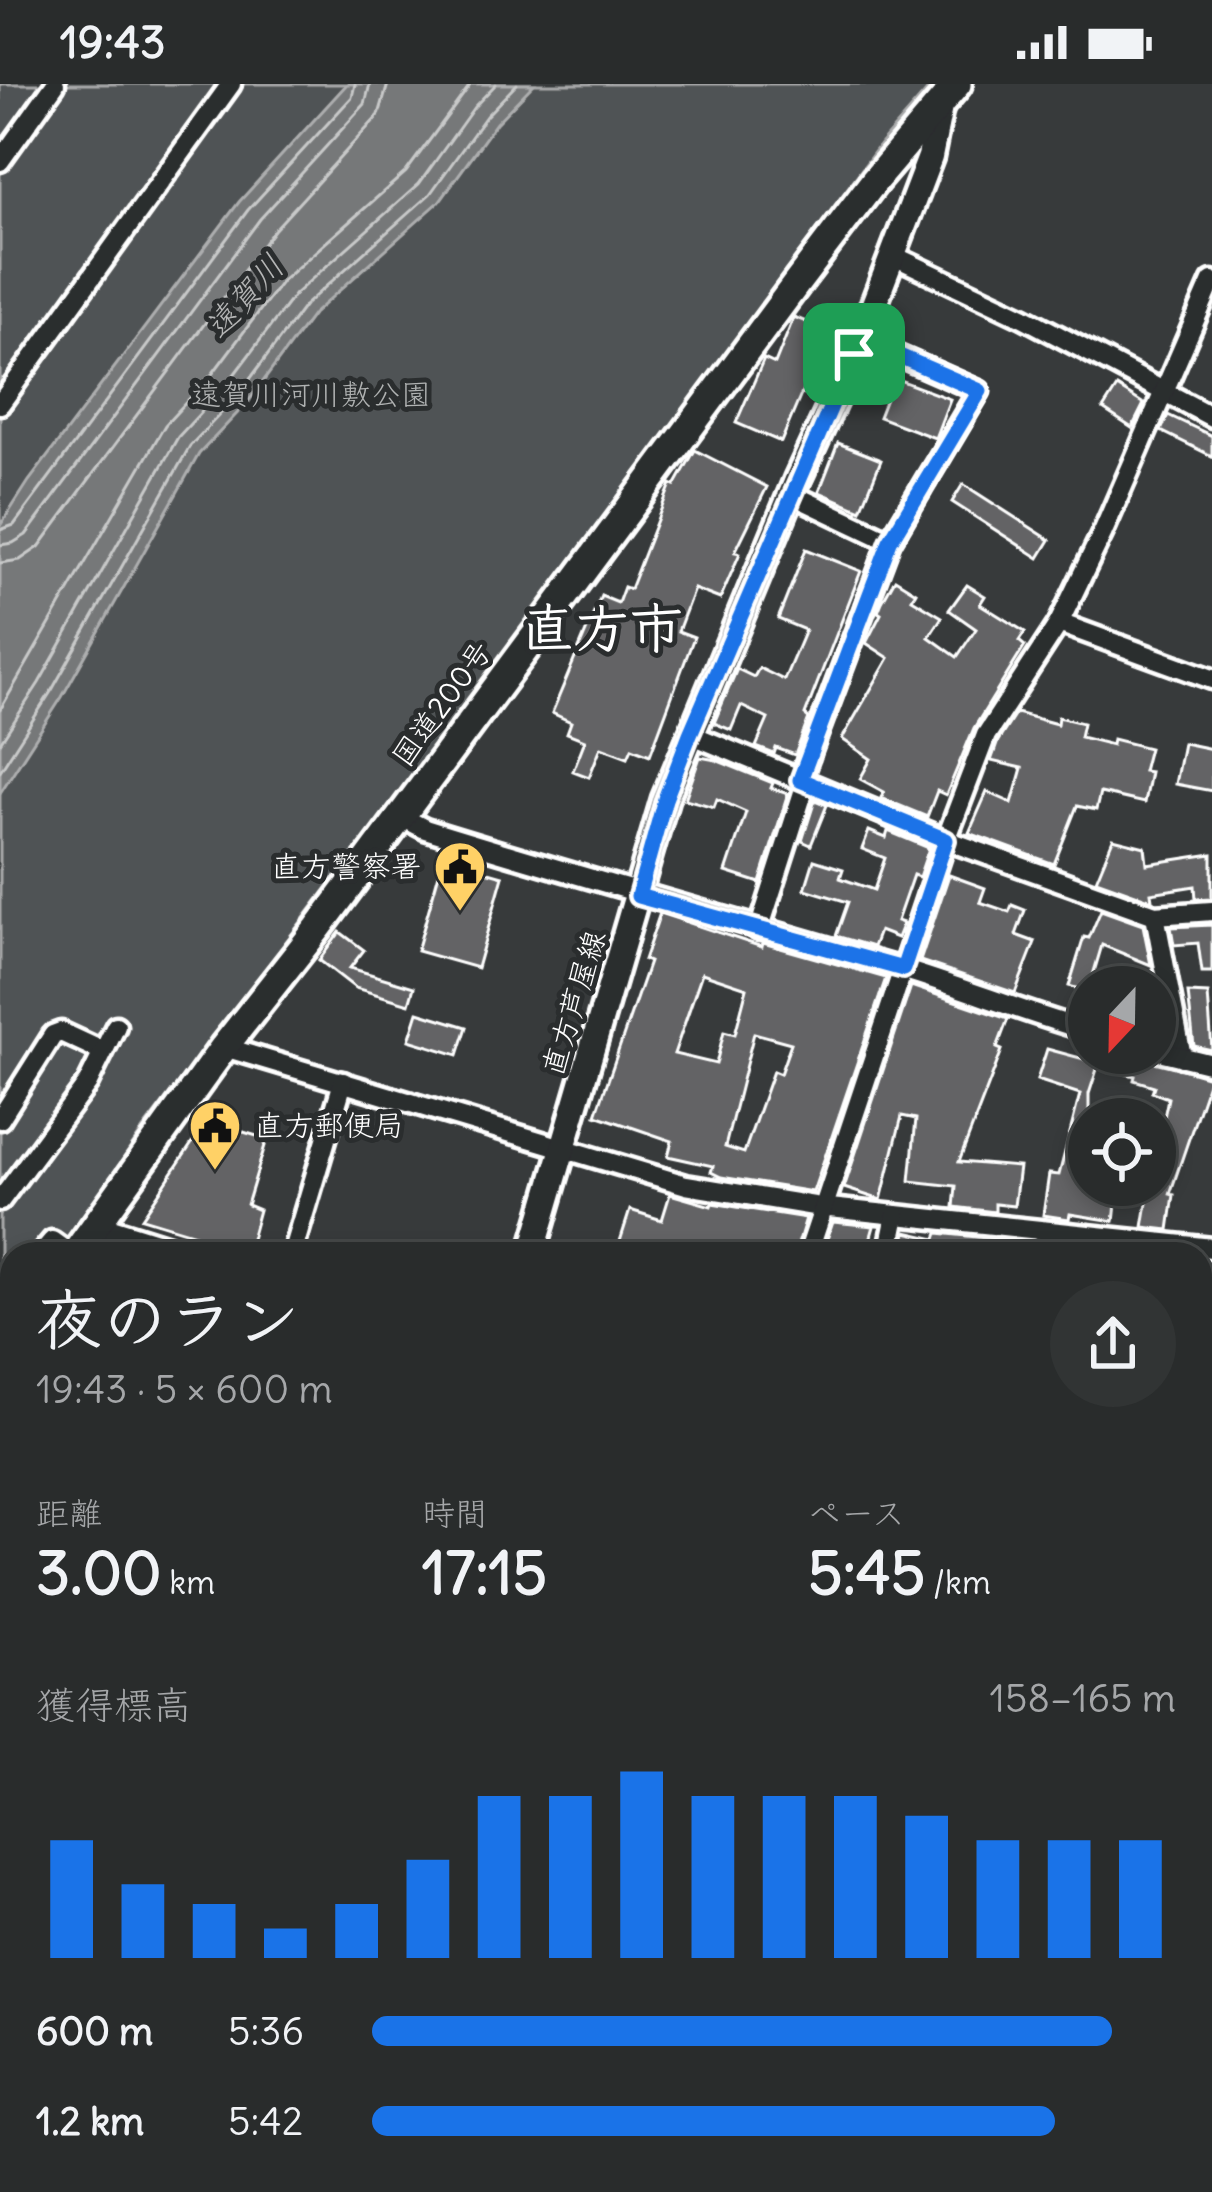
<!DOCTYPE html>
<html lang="ja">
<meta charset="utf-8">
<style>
body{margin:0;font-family:Delius,"Klee One",sans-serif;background:#313434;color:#f1f3f6;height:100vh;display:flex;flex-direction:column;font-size:45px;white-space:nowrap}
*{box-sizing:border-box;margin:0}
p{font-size:39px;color:#a5a7a9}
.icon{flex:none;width:66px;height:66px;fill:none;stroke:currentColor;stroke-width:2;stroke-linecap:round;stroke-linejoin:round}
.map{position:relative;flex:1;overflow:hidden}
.details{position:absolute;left:0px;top:1158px;width:1212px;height:951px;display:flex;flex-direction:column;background:#292c2c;border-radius:36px 36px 0 0;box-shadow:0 6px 18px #0003,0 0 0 3px #454848}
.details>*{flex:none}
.needle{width:78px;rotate:202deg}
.controls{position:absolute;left:1068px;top:882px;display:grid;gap:24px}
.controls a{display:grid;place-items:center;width:108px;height:108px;border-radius:50%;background:#292c2c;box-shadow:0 6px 18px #0003,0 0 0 3px #454848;font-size:60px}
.pin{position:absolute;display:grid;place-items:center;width:102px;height:102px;color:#fff;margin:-51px;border-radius:24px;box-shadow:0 6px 18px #0006}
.round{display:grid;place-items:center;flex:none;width:126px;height:126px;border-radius:63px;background:#313434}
.head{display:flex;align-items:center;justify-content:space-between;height:204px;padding:0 36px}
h1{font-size:66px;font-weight:800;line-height:90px}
.stats{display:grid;grid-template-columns:repeat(3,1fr);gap:18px;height:204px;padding:12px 36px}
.stats div{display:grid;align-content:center}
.stats b{font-size:60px;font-weight:800}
.stats small{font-size:33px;font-weight:400}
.stats p{font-size:33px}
.chart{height:336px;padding:24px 36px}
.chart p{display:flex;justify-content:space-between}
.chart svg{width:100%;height:216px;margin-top:12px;stroke:#1a73e8;stroke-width:6}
ul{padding:0 36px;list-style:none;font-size:39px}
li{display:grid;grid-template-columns:192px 144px 1fr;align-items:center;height:90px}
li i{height:30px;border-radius:15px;background:#1a73e8}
.status{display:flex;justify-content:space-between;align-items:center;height:84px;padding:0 60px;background:#292c2c;direction:ltr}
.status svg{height:33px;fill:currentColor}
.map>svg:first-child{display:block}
</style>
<div class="status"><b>19:43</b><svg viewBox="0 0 49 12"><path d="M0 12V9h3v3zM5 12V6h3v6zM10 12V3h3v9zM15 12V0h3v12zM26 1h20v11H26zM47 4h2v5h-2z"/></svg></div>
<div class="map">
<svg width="1212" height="2108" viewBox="0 0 1212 2108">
<rect width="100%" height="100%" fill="#373a3b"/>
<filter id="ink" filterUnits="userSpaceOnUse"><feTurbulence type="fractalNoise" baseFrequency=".00833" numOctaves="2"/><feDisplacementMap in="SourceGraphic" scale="24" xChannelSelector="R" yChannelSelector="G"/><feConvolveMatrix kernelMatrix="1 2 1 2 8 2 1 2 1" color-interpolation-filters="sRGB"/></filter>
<g filter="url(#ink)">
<polygon fill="#505354" stroke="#a8a9aa" stroke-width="3" points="0,0 933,0 881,59 387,725 143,1045 59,1170 12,1170 12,1240 0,1258"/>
<polygon fill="#767879" stroke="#adaeaf" stroke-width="3" points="347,0 534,0 496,39 439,118 313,230 248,318 199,370 62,613 0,709 0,442 29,397 239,118"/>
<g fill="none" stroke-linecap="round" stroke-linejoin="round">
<g stroke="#c8c9c9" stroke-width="3">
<polyline points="0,446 14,441 248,126 352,13 355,0"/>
<polyline points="0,461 13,459 26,451 260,135 365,20 370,0"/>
<polyline points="0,479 20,476 39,463 274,146 379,31 388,0"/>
<polyline points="0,626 165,341 213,289 282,197 406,88 471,0"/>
<polyline points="0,659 39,599 178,353 227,300 295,210 419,100 474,23 496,0"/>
<polyline points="0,687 52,606 190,362 239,310 305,221 430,110 486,32 517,0"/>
</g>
</g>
<g fill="#636465" stroke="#fff" stroke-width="3" fill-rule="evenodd">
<polygon points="794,233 828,247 781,358 736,339 764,275 775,280"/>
<polygon points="894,294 950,315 935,354 879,333"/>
<polygon points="1117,303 1144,320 1132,344 1103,325"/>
<polygon points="1168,331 1212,352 1212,372 1161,347"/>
<polygon points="838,359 881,376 861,426 819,408"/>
<polygon points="695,366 767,403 735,468 740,469 720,515 694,505 678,547 694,553 650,671 632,664 628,673 601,663 589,693 573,687 585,656 567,649 571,638 552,629 601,512 618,519 624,503 630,505 671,400 675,402"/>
<polygon points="963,400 1050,456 1039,474 952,418"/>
<polygon points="806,465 861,487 805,631 809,634 795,671 776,664 774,670 756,663 768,635 741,622 731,646 714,639 737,585 754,593 759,584 784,596 805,546 778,535"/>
<polygon points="895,495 916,508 912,515 942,533 929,553 957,573 976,545 949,526 967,501 985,512 980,520 1025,548 1019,557 1025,562 974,644 946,711 937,707 927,733 881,714 884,708 860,695 871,675 842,655 889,574 866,559 881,530 878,528 882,518"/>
<polygon points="1016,629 1057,640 1058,633 1083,639 1080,653 1112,661 1113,655 1149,664 1143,687 1150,688 1144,719 1100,709 1096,726 1077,722 1054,780 969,749 987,708 1012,719 1022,684 991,677 998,657"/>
<polygon points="1183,659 1212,665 1212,707 1175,700"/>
<polygon points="700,673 716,676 773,699 771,704 788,710 760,799 726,788 746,728 717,715 714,723 685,715"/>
<polygon points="815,716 827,721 811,761 802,757"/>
<polygon points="869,747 886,754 888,747 929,764 919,793 913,791 897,837 903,839 897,854 879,847 873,863 836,852 848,818 805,805 814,776 843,785 840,794 874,806 885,774 862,765"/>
<polygon points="1113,755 1145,763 1147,780 1212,770 1212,814 1196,815 1195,802 1151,809 1152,816 1096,796"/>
<polygon points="443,775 503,792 477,884 417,867"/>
<polygon points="949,791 985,804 980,818 1009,828 1012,821 1025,826 1016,851 1035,858 1015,909 920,877"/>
<polygon points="1101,826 1143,841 1151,881 1102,861 1088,908 1069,902 1084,853 1089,854"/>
<path d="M660 829 762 863 763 859 886 894 813 1108 721 1093 711 1088 713 1082 668 1072 672 1057 596 1031 649 878 644 876ZM702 889 747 904 735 950 724 947 716 980 674 970ZM754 949 791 959 780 990 773 987 744 1069 725 1063Z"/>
<polygon points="1212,841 1212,888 1202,888 1198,859 1174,861 1171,843"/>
<polygon points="340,848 364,866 350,884 414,903 409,920 355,904 319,876"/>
<polygon points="911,902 1008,935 997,964 1002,966 959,1078 1019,1083 1014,1122 995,1120 995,1128 954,1123 956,1102 910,1097 916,1035 902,1032 881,1116 844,1104"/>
<polygon points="1188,909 1208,910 1212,966 1194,962"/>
<polygon points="418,928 467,943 458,971 409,956"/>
<polygon points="1047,965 1099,979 1089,1010 1089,1101 1118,1101 1114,1137 1070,1130 1069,1135 1043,1131 1049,1090 1059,1091 1080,1010 1037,996"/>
<polygon points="1105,969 1141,973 1210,993 1170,1110 1174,1111 1169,1146 1143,1143 1150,1101 1155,1101 1155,1077 1168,1014 1152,1008 1154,1002 1134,996 1135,992 1102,984"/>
<polygon points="207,1037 267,1055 247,1121 259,1126 248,1166 142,1134"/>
<polygon points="670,1110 711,1122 712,1119 806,1134 795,1170 696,1170 646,1157 642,1170 616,1170 630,1126 662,1136"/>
<polygon points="833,1138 874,1142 870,1156 877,1158 875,1170 822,1170"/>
<polygon points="906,1148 936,1155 938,1149 1016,1157 1014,1170 902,1169"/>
</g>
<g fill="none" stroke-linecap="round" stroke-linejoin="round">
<g stroke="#fff" stroke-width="27">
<g id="minor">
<polyline points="0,77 55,0"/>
<polyline points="892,171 1023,233 1212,333"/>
<polyline points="0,320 231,0"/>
<polyline points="791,410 890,457"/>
<polyline points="1059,539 1212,595"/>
<polyline points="690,650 946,756 1155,831 1212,827"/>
<polyline points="800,696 890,457 979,307 860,255"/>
<path d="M400 732 425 745C582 794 741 837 898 884 963 903 1024 929 1089 947"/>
<polyline points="1155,831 1182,973"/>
<polyline points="759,846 806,699"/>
<polyline points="224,963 686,1101 820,1123 1212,1164"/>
<polyline points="1155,966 1212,980"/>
<polyline points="0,1035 53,951 61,948 102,967"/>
<polyline points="0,1117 88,999 116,942"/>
<polyline points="41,1170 52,1157 70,1170"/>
<polyline points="292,1170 343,998"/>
<polyline points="808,1170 946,756 986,651 1059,539 1103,448 1212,197"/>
<polyline points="888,1170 896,1131"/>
<polyline points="0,1218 12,1203"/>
<polyline points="1200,1301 1212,1302"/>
<polyline points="1200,1359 1205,1338"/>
<polyline points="0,1596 12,1599"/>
<polyline points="1200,1934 1212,1936"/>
<polyline points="0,1938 12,1942"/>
<polyline points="59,2097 60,2108"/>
<polyline points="427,2097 470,2108"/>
<polyline points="572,2108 575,2097"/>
<polyline points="721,2108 724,2097"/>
<polyline points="791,2108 794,2097"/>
<polyline points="905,2108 910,2097"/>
</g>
</g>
<g stroke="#fff" stroke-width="33">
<g id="major">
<polyline points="95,1142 184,1170"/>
<polyline points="532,1170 665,715 797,396 855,270 930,73 941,18"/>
<polyline points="1200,1321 1212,1322"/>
<polyline points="324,2108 326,2097"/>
</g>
</g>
<g stroke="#fff" stroke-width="36">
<g id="highway">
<polyline points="75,1170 224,963 318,844 796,200 875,96 957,0"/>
<polyline points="0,1275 12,1256"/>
</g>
</g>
<use href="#minor" stroke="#2a2d2e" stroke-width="18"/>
<use href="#major" stroke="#2a2d2e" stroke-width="24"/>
<use href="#highway" stroke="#2a2d2e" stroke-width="27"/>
</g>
</g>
<g fill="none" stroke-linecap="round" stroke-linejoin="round" filter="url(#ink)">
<g stroke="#fff" stroke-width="24">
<polygon id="route" points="860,255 980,307 890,457 800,696 946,756 903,885 638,812 665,715 690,650"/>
</g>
<use href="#route" stroke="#1a73e8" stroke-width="15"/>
</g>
<defs>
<g id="civic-pin" transform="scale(2.7)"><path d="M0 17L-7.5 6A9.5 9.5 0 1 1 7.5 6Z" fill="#ffd166" stroke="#2a2d2e"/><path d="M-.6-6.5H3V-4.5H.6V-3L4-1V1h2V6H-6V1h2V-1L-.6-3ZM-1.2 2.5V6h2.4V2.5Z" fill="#111"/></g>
</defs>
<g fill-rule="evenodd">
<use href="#civic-pin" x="460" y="783"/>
<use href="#civic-pin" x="215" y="1042"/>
</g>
<g text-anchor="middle" stroke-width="10" stroke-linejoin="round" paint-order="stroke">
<g font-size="30" fill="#b0b2b2" stroke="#2a2d2e">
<text x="311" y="321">遠賀川河川敷公園</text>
</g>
<g font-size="30" fill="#fff" stroke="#2a2d2e">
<text transform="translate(442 620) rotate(-54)" y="10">国道200号</text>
<text transform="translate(574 919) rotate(-73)" y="10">直方芦屋線</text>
</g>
<g font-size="30" fill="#fff" stroke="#2a2d2e" text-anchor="end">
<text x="421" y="793">直方警察署</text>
<text x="254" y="1052" text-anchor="start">直方郵便局</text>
</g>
<g font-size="33" font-style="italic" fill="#b4b5b5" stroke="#2a2d2e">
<text transform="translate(244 212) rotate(-48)" y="12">遠賀川</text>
</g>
<g font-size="54" font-weight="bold" fill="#fff" stroke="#2a2d2e">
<text x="602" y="563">直方市</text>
</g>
</g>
</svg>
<div class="controls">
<a><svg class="needle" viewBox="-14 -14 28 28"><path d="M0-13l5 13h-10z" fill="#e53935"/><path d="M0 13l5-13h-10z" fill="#a5a7a9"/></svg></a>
<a><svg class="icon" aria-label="locate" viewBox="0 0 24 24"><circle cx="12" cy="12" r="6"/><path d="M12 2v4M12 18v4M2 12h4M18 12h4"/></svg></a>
</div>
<div class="pin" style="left:854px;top:270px;background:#1e9e55"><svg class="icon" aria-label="arrive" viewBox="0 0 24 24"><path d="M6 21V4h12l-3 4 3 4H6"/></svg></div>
<section class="details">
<div class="head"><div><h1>夜のラン</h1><p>19:43 · 5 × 600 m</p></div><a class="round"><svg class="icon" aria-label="share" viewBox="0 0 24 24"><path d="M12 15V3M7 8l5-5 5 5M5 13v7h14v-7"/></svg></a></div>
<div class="stats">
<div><p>距離</p><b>3.00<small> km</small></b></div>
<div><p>時間</p><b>17:15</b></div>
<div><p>ペース</p><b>5:45<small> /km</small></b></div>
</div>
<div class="chart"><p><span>獲得標高</span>158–165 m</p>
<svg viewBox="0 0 160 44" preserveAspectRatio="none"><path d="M5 44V20M15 44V29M25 44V33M35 44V38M45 44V33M55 44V24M65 44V11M75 44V11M85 44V6M95 44V11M105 44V11M115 44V11M125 44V15M135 44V20M145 44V20M155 44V20"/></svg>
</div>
<ul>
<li><b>600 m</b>5:36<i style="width:92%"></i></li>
<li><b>1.2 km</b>5:42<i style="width:85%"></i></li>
</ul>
</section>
</div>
